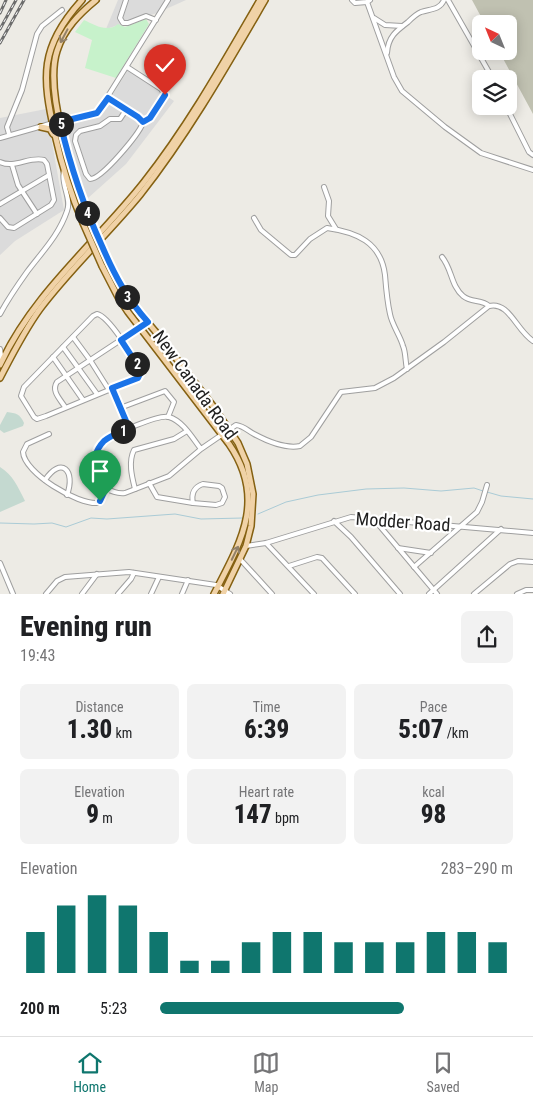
<!DOCTYPE html>
<meta charset="utf-8">
<style>
body{margin:0;font-family:"Roboto Condensed",sans-serif;background:#f2f2f2;color:#202124;height:100vh;display:flex;flex-direction:column;font-size:19px;white-space:nowrap}
*{box-sizing:border-box;margin:0}
p{font-size:16px;color:#757577}
.icon{flex:none;width:28px;height:28px;fill:none;stroke:currentColor;stroke-width:2;stroke-linecap:round;stroke-linejoin:round}
.map{position:relative;height:594px;overflow:hidden}
.drawer{display:flex;flex-direction:column;background:#fff;flex:1}
.drawer>*{flex:none}
.needle{width:32px;rotate:317deg}
.controls{position:absolute;left:472px;top:15px;display:grid;gap:10px}
.controls a{display:grid;place-items:center;width:45px;height:45px;border-radius:8px;background:#fff;box-shadow:0 2px 12px #0003;font-size:25px}
.pin{position:absolute;display:grid;place-items:center;width:42px;height:42px;color:#fff;margin:-51px -21px;border-radius:50% 50% 50% 0;rotate:-45deg;box-shadow:0 0 5px #0007}
.pin .icon{rotate:45deg}
.km{position:absolute;width:25px;height:25px;margin:-12px;border-radius:50%;background:#222;color:#fff;font-size:14px;line-height:25px;text-align:center}
.round{display:grid;place-items:center;flex:none;width:52px;height:52px;border-radius:8px;background:#f2f2f2}
.headline{display:flex;align-items:center;justify-content:space-between;height:85px;padding:0 20px}
h1{font-size:28px;font-weight:800;line-height:38px}
.figures{display:grid;grid-template-columns:repeat(3,1fr);gap:8px;height:85px;padding:5px 20px}
.figures div{display:grid;align-content:center;border-radius:8px;background:#f2f2f2;text-align:center}
.figures b{font-size:25px;font-weight:800}
.figures small{font-size:14px;font-weight:400}
.figures p{font-size:14px}
.chart{height:140px;padding:10px 20px}
.chart p{display:flex;justify-content:space-between}
.chart svg{width:100%;height:90px;margin-top:5px;stroke:#0f766e;stroke-width:6}
ul{padding:0 20px;list-style:none;font-size:16px}
li{display:grid;grid-template-columns:80px 60px 1fr;align-items:center;height:38px}
li i{height:12px;border-radius:6px;background:#0f766e}
.tabs{display:flex;justify-content:space-around;align-items:center;height:70px;border-top:1px solid #e0e0e0;background:#fff;font-size:14px;color:#757577}
.tabs a{display:grid;justify-items:center;gap:2px}
.tabs .active{color:#0f766e}
.map>svg:first-child{display:block}
</style>
<div class="map">
<svg width="533" height="594" viewBox="0 0 533 594">
<rect width="100%" height="100%" fill="#edebe5"/>
<g fill="#dbdbdb">
<polygon points="118,0 186,0 157,13 106,29"/>
<polygon points="128,70 174,101 126,164 88,198 84,194 64,130 66,125 101,113"/>
<polygon points="46,109 64,210 15,241 0,255 0,118"/>
</g>
<polygon fill="#c0c1b1" points="472,0 533,0 533,114 499,51 509,51 509,24 485,24"/>
<g fill="#c4d9d0">
<path d="M7 412C16 413 20 414 24 423L23 426 4 433 0 430V425Z"/>
<path d="M0 467C13 475 18 487 25 501L0 512Z"/>
</g>
<path fill="#c7f2cb" d="M146 19 149 24 116 78 85 68 92 40 75 32 84 20C95 25 107 33 118 24L125 27Z"/>
<g fill="none" stroke-linecap="round" stroke-linejoin="round">
<g stroke="#aacbd6" stroke-width="1">
<polyline points="487,492 501,496 533,499"/>
<polyline points="258,514 286,502 318,495 366,489 404,488 441,491 474,488 483,491"/>
<polyline points="0,523 34,524 52,523 66,527 91,518 107,519 175,514 201,519 243,518"/>
</g>
<g stroke="#9f9f9f" stroke-width="6">
<g id="minor">
<polyline points="126,0 120,18 123,23 128,23 146,16 156,20"/>
<polyline points="352,0 355,3 367,2 370,0"/>
<polyline points="448,0 493,79"/>
<polyline points="367,2 394,77 402,91 445,127 481,153 533,170"/>
<polyline points="374,18 385,25 402,26"/>
<path d="M387 53C388 37 396 31 408 22 412 18 416 14 421 12 430 9 440 10 444 0"/>
<polyline points="127,67 161,89 165,95 149,119 143,122"/>
<path d="M108 98 141 119 143 123C138 135 102 179 90 179L86 174 75 141 76 135 80 131 100 126 110 119H120L126 110"/>
<polyline points="506,106 529,152 533,155"/>
<polyline points="9,134 7,127 22,90 37,34 42,26 62,10"/>
<polyline points="0,138 60,121 92,115 98,112 168,0"/>
<path d="M0 162C15 169 29 156 44 160L47 164 54 200 51 205 14 228 8 227 0 218"/>
<polyline points="12,165 18,185 37,214"/>
<polyline points="324,187 329,201 328,216 336,229"/>
<polyline points="0,204 49,175"/>
<path d="M254 218 261 230 291 255H295L310 239 327 228C356 232 381 242 385 275 386 288 387 301 390 314 392 325 400 335 403 346 406 353 405 361 407 369"/>
<path d="M442 257C452 269 451 286 463 296 471 303 482 299 489 306"/>
<path d="M0 314C8 299 17 286 27 272 42 252 59 235 67 211 72 198 60 184 64 170"/>
<path d="M97 314C109 316 134 358 140 369L141 375 138 378 46 416 37 419 34 417 21 396 24 387 93 316Z"/>
<polyline points="73,337 90,360 109,390"/>
<polyline points="63,347 97,394"/>
<polyline points="0,349 2,360"/>
<polyline points="53,357 83,400"/>
<polyline points="112,388 129,428"/>
<path d="M65 407C60 399 51 391 57 382L148 322"/>
<polyline points="120,408 165,391 174,402 168,417"/>
<path d="M49 434 27 444 23 452C24 473 78 505 98 503L106 488"/>
<path d="M201 449C193 439 183 421 169 417 159 414 113 434 105 441 97 448 90 466 93 476 94 482 99 484 103 487 111 491 117 494 125 493L169 476 201 449 236 425C244 426 248 431 254 434 267 441 285 449 300 446L311 437 341 392 375 388 394 378 444 342 489 306C509 301 516 330 533 341"/>
<path d="M45 480C61 456 76 470 67 495"/>
<polyline points="149,483 157,497 193,503"/>
<path d="M203 484 219 486 222 488 225 497 222 503 216 505 193 503C191 494 194 487 203 484Z"/>
<path d="M135 489C132 477 128 462 134 450L174 439 187 431"/>
<polyline points="373,518 437,594"/>
<polyline points="334,521 351,537 400,594"/>
<polyline points="266,543 314,594"/>
<polyline points="246,546 266,543 351,517 533,533"/>
<polyline points="398,548 431,553"/>
<polyline points="240,559 272,594"/>
<polyline points="0,563 13,594"/>
<polyline points="289,566 317,557 322,558 355,594"/>
<polyline points="414,567 477,512 482,502 487,485"/>
<polyline points="46,594 57,581 65,577 129,572 216,585 230,594"/>
<polyline points="82,594 97,574"/>
<polyline points="118,594 131,579 134,573"/>
<polyline points="151,594 159,577"/>
<polyline points="182,594 188,580"/>
<polyline points="429,594 501,529"/>
<polyline points="474,594 510,564 518,561 533,562"/>
<polyline points="517,594 526,590 533,590"/>
</g>
</g>
<g stroke="#856112" stroke-width="8">
<g id="major">
<path d="M82 0C39 47 42 77 55 135 62 166 71 195 83 223"/>
<polyline points="41,127 50,129 53,134"/>
<path d="M88 214C73 175 44 91 57 51 64 29 79 14 96 0"/>
<polyline points="108,261 129,300 155,331 213,406 238,443 247,464 253,494 251,526 246,546 223,594"/>
<path d="M102 266 118 297 128 312 229 444C267 499 241 542 214 594"/>
<path d="M0 365C33 293 96 243 144 182 189 125 224 62 260 0"/>
<path d="M0 378C12 355 24 331 40 309 70 269 108 234 140 195 188 134 226 67 265 0"/>
</g>
</g>
<use href="#minor" stroke="#fff" stroke-width="4"/>
<use href="#major" stroke="#f0d2a7" stroke-width="5"/>
<g stroke="#6c6c6c" stroke-width="3">
<g id="rail">
<polyline points="0,13 6,0"/>
<polyline points="0,29 16,0"/>
<polyline points="0,43 24,0"/>
</g>
</g>
<use href="#rail" stroke="#fff" stroke-width="1" stroke-dasharray="4" stroke-linecap="butt"/>
<g stroke="#856112" stroke-width="8" stroke-linecap="butt">
<g id="major-bridge">
<polyline points="88,214 108,261"/>
<polyline points="83,223 102,266"/>
</g>
</g>
<use href="#major-bridge" stroke="#f0d2a7" stroke-width="5"/>
</g>
<defs><path id="oneway-shaft" d="M-6 0H5M1.5-3L5.5 0L1.5 3" fill="none" stroke-width="1.6" stroke-linecap="round" stroke-linejoin="round" transform="scale(1.25)"/></defs>
<g stroke="#928169">
<use href="#oneway-shaft" transform="translate(64 36) rotate(118)"/>
<use href="#oneway-shaft" transform="translate(235 553) rotate(-64)"/>
</g>
<g fill="none" stroke-linecap="round" stroke-linejoin="round">
<g stroke="#fff" stroke-width="10">
<path id="route" d="M100 501 106 488C102 486 97 484 94 479 88 469 96 449 104 441 111 435 121 432 129 428L112 388 138 378 141 372 138 366 121 340 148 322C127 299 114 274 102 246 83 205 70 165 60 122L97 113 108 98 138 117 143 122 150 118 165 95"/>
</g>
<use href="#route" stroke="#1a73e8" stroke-width="6"/>
</g>
<g text-anchor="middle" stroke-width="4.5" stroke-linejoin="round" paint-order="stroke">
<g font-size="18" fill="#1e1e1e" stroke="#fff">
<text transform="translate(195 385) rotate(54)" y="6">New Canada Road</text>
<text transform="translate(403 522) rotate(4)" y="6">Modder Road</text>
</g>
</g>
</svg>
<div class="controls">
<a><svg class="needle" viewBox="-14 -14 28 28"><path d="M0-13l5 13h-10z" fill="#e53935"/><path d="M0 13l5-13h-10z" fill="#757577"/></svg></a>
<a><svg class="icon" aria-label="layers" viewBox="0 0 24 24"><path d="M12 4l9 5-9 5-9-5zM3 14l9 5 9-5"/></svg></a>
</div>
<div class="pin" style="left:100px;top:501px;background:#1e9e55"><svg class="icon" aria-label="arrive" viewBox="0 0 24 24"><path d="M6 21V4h12l-3 4 3 4H6"/></svg></div>
<div class="pin" style="left:165px;top:95px;background:#d93025"><svg class="icon" aria-label="check" viewBox="0 0 24 24"><path d="M5 12l5 5 9-10"/></svg></div>
<b class="km" style="left:123px;top:431px">1</b>
<b class="km" style="left:137px;top:364px">2</b>
<b class="km" style="left:127px;top:297px">3</b>
<b class="km" style="left:87px;top:213px">4</b>
<b class="km" style="left:61px;top:124px">5</b>
</div>
<section class="drawer">
<div class="headline"><div><h1>Evening run</h1><p>19:43</p></div><a class="round"><svg class="icon" aria-label="share" viewBox="0 0 24 24"><path d="M12 15V3M7 8l5-5 5 5M5 13v7h14v-7"/></svg></a></div>
<div class="figures">
<div><p>Distance</p><b>1.30<small> km</small></b></div>
<div><p>Time</p><b>6:39</b></div>
<div><p>Pace</p><b>5:07<small> /km</small></b></div>
</div>
<div class="figures">
<div><p>Elevation</p><b>9<small> m</small></b></div>
<div><p>Heart rate</p><b>147<small> bpm</small></b></div>
<div><p>kcal</p><b>98</b></div>
</div>
<div class="chart"><p><span>Elevation</span>283–290 m</p>
<svg viewBox="0 0 160 44" preserveAspectRatio="none"><path d="M5 44V24M15 44V11M25 44V6M35 44V11M45 44V24M55 44V38M65 44V38M75 44V29M85 44V24M95 44V24M105 44V29M115 44V29M125 44V29M135 44V24M145 44V24M155 44V29"/></svg>
</div>
<ul>
<li><b>200 m</b>5:23<i style="width:69%"></i></li>
</ul>
</section>
<nav class="tabs">
<a class="active"><svg class="icon" aria-label="home" viewBox="0 0 24 24"><path d="M3 11l9-7 9 7M6 9v11h12V9"/></svg>Home</a>
<a><svg class="icon" aria-label="map" viewBox="0 0 24 24"><path d="M3 6l6-2 6 2 6-2v14l-6 2-6-2-6 2zM9 4v14M15 6v14"/></svg>Map</a>
<a><svg class="icon" aria-label="saved" viewBox="0 0 24 24"><path d="M7 4h10v16l-5-4-5 4z"/></svg>Saved</a>
</nav>
